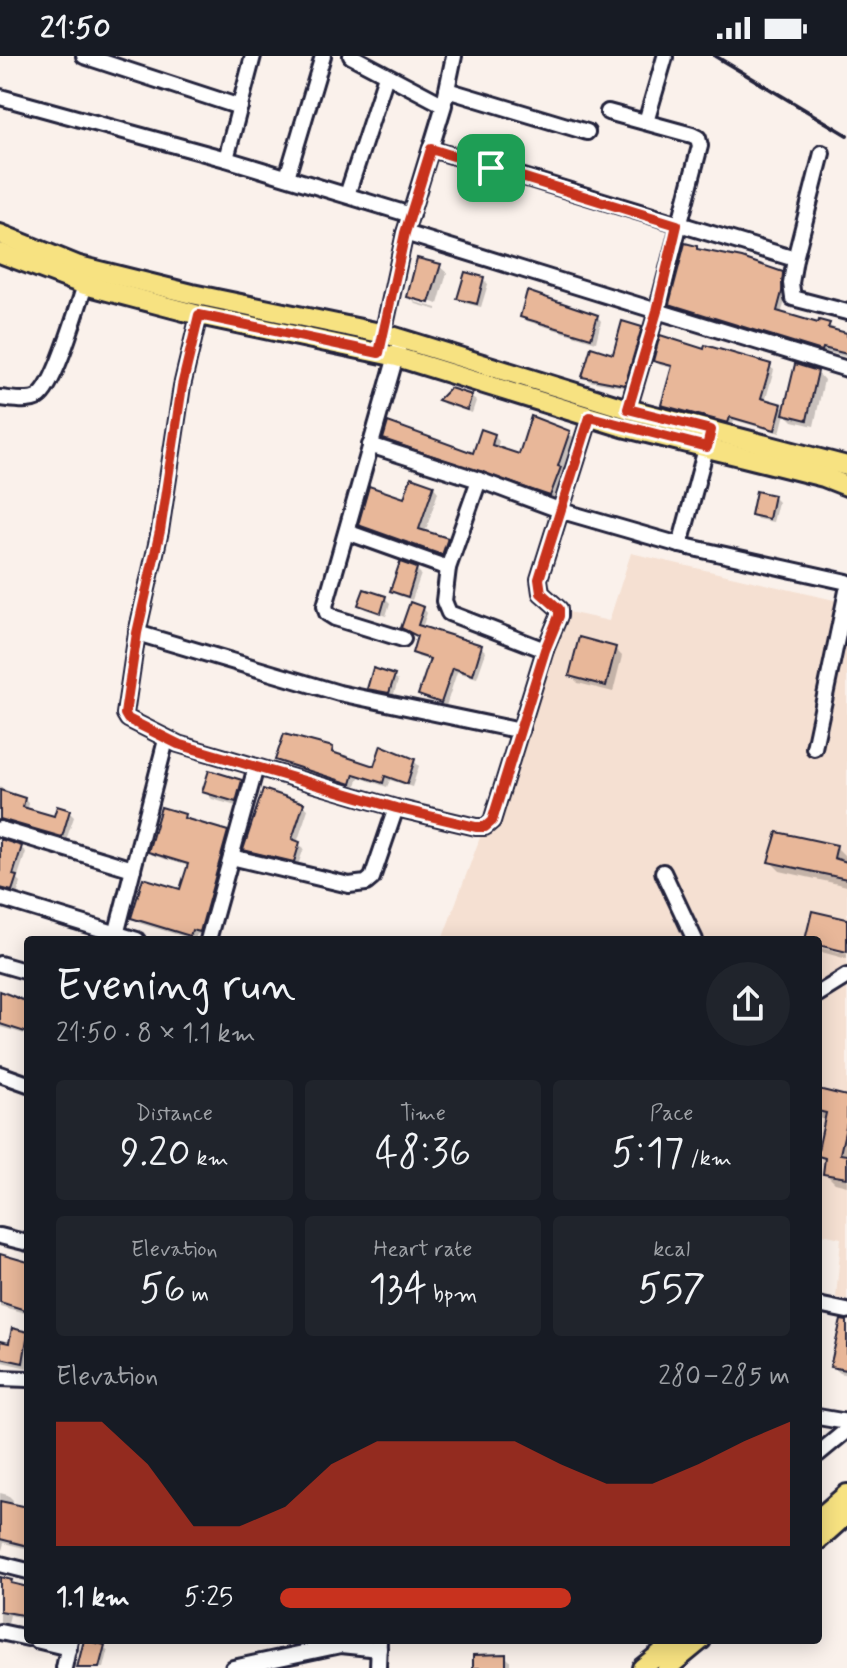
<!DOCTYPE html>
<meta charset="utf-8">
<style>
body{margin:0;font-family:Mynerve,sans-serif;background:#20242c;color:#f1f3f6;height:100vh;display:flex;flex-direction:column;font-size:30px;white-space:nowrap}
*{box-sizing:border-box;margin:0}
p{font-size:26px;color:#9ea1a6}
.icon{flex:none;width:44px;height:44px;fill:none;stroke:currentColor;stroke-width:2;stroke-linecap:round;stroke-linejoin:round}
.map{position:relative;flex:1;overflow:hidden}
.sheet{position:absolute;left:24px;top:880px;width:798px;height:708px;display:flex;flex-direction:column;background:#171b24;border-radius:8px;box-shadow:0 4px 20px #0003}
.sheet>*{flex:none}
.pin{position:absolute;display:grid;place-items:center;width:68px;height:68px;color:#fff;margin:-34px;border-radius:16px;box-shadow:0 4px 12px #0006}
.round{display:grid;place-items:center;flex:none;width:84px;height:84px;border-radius:42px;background:#20242c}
.headline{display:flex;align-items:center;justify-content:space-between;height:136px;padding:0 32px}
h1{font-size:44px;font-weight:600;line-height:60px}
.stats{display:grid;grid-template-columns:repeat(3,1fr);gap:12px;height:136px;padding:8px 32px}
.stats div{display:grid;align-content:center;border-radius:8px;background:#20242c;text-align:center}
.stats b{font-size:40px;font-weight:600}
.stats small{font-size:22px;font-weight:400}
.stats p{font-size:22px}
.chart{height:224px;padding:16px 32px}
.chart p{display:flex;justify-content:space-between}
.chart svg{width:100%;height:144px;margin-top:8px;fill:#c8321e;opacity:.7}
ul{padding:0 32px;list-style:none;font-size:26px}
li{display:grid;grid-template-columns:128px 96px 1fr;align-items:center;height:60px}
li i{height:20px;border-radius:10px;background:#c8321e}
.status{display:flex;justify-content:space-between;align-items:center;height:56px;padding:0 40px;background:#171b24;direction:ltr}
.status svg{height:22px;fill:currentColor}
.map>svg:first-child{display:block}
</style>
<div class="status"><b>21:50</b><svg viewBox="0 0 49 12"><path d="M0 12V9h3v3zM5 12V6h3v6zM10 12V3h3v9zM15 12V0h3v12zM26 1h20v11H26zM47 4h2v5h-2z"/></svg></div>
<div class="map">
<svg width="847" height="1612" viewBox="0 0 847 1612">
<rect width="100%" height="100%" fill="#faf1eb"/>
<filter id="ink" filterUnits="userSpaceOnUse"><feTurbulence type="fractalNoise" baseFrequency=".0125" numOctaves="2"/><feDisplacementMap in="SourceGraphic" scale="16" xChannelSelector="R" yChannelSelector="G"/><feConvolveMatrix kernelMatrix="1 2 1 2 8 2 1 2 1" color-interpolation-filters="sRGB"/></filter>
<g filter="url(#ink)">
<polygon fill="#f5e0d2" points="631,497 847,547 847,1244 836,1242 841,1182 818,1177 818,884 442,884 564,555 609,565"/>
<g fill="#0003">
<polygon points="696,192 700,195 782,218 786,223 786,242 781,258 819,270 828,269 847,279 847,301 827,296 827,298 676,252 671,248"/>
<polygon points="439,210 447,217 438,248 415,241 415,246 437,252 437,254 416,248 409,241"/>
<polygon points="483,223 488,228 481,251 464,247 460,242"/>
<polygon points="597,260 601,265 596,286 527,265 522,261"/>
<polygon points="641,272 645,277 629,332 589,325 585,320 614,300"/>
<polygon points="705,296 769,310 774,314 765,346 781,350 786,355 817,316 824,324 814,370 793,365 785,357 780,377 734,364 732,370 668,353 664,349 674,312 660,309 655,304"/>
<polygon points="471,341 476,345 472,357 444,348 440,344"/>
<polygon points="569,377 574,382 563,416 565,418 555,443 390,387 385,382 474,400 494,380 499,385 497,393 520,400"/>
<polygon points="433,430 438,436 425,477 447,484 452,489 447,503 366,474 361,469"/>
<polygon points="773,441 778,446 773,466 757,463 753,458"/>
<polygon points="416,513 421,518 412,544 397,539 392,534"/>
<polygon points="385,542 390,547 386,560 365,553 361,549"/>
<polygon points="423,552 427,557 422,572 481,591 486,596 477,622 457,616 446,650 425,643 421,639 432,605 418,601 414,596 419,581 403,571"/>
<polygon points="615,593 622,600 613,636 578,627 571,620"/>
<polygon points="394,621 398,625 393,641 373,636 369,632"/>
<polygon points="332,693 336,699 375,712 414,705 419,710 412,731 390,724 387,731 359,721 355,732 282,708 278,703"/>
<polygon points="241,726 248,733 243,752 212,743 204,735"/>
<polygon points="0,731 24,743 29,748 27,754 56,763 69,756 74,761 66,784 9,767 0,770"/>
<polygon points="303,749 308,753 297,787 304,792 298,809 250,798 246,793"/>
<polygon points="184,760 190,765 227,776 232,782 205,880 197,878 195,884 139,867 133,862 181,835 189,810 155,800 150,795"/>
<polygon points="0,785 21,792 26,796 17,823 21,827 17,839 8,836 0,839"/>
<polygon points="836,791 846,801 847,830 780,815 770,805"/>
<polygon points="818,891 847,898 847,903 818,895"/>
<polygon points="0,938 28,948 28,979 0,971"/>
<polygon points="818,1035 847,1042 847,1130 835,1127 825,1117 827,1107 819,1099 827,1064 818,1062"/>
<polygon points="0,1200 28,1207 28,1258 0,1250"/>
<polygon points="13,1275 28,1278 28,1312 2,1306 0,1311 0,1287 10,1289"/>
<polygon points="847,1275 847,1319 840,1317 832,1310"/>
<polygon points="0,1437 8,1439 13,1444 12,1450 28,1453 28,1493 4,1487 0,1502"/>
<polygon points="0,1523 28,1533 28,1563 10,1559 8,1567 0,1566"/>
<polygon points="104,1591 108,1596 104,1612 76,1612"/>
<polygon points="505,1600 510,1605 510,1612 475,1612"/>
</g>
<g fill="#e8b799" stroke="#22223b" stroke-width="2">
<polygon points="685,187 697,190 697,193 742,202 783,216 782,236 777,255 818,267 819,264 830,267 828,272 847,277 847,298 823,292 822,295 669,248"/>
<polygon points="417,202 441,208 429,247 407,241"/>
<polygon points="465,216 484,221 477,248 457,243"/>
<polygon points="527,235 598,259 591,282 520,261"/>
<polygon points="622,265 642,271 625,329 582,321 591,291 613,298"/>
<polygon points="660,279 704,293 705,289 771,308 761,342 782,348 775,374 730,361 728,367 661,349 672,310 653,305"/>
<polygon points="795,308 818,315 807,364 783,358"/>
<polygon points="450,332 472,339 467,354 438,344"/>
<polygon points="531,360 570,375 558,410 561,411 550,440 383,383 388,366 473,397 481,373 495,378 492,389 519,398"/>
<polygon points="411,421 434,429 419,473 448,482 442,499 358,469 369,430 404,442"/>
<polygon points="756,435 774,439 769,463 751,459"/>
<polygon points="400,506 417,512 408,541 390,535"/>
<polygon points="364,533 386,540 381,557 358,549"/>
<polygon points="410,546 424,551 418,569 482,589 473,619 453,612 441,647 418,639 430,603 412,597 417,580 401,572"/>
<polygon points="579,581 616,591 606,630 569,620"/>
<polygon points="373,612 395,619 389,637 367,633"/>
<polygon points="284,678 333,691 332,696 374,710 381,689 415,703 407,728 385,720 383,727 354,718 351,728 275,704"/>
<polygon points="209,714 242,724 236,746 202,736"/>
<polygon points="263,733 304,747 292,783 300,786 294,806 243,794"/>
<polygon points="0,734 25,742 23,751 54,760 57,750 70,754 62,781 0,763"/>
<polygon points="161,751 185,758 184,762 228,775 200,876 192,874 190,880 131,862 143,822 180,833 188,808 148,796"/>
<polygon points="777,776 837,789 834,802 847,806 847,823 768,806"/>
<polygon points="0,783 22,790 13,819 17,820 12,835 0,832"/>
<polygon points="812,855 847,863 847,896 818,889 818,884 805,884"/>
<polygon points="0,935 28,946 28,977 0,968"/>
<polygon points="818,1033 847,1040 847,1067 840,1098 847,1099 847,1122 823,1118 825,1102 818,1100 818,1094 826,1057 818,1055"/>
<polygon points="0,1198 28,1206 28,1255 0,1246"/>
<polygon points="841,1264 847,1265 847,1314 830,1311"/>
<polygon points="12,1272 28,1276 23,1307 0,1302 0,1285 9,1287"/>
<polygon points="0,1445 28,1451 28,1490 0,1483"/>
<polygon points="0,1521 12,1524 11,1527 28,1531 28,1560 0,1555"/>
<polygon points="84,1584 105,1589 99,1612 77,1612"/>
<polygon points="506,1598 506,1612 473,1612 473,1599"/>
</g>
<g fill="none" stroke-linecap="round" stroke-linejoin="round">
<g stroke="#22223b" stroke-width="20">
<g id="minor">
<polyline points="84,0 240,51"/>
<polyline points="351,0 444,49 405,177 379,297"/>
<polyline points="447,34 587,76"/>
<polyline points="0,41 226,103 411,159"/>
<polyline points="445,43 454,0"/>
<polyline points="646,66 665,1"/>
<polyline points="431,93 795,203 822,97"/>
<polyline points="226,103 253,0"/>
<polyline points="287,121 323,0"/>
<polyline points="347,139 386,20"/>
<polyline points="405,177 657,255 700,90 698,82 692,79 608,56"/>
<polyline points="795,203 791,227 793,242 847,256"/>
<polyline points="199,259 182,330 160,475 137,577 125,658 128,663 178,688 396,752 476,771 485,771 492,765 545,594 559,560 559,553 541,537 539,523 590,361"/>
<polyline points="398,293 325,550 327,557 335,562 403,583"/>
<path d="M0 342C11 343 29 347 38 341 55 331 78 250 85 229"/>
<polyline points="628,353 657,255 847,313"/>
<polyline points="370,389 479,424 562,455 680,489 847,526"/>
<polyline points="479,424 448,512 444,545 449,557 545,594"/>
<polyline points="347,476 448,512"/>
<polyline points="680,489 708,385"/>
<polyline points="137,577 339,637 521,675"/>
<polyline points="814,692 847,535"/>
<polyline points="0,773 133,813"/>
<polyline points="231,801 349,829 366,827 372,822 396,752"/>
<polyline points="663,816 695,884"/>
<polyline points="0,842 137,884"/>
<polyline points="116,879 166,684"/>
<polyline points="208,884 256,711"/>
<polyline points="0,908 28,916"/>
<polyline points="818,938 847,920"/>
<polyline points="0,1018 28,1028"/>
<polyline points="0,1180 28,1187"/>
<polyline points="818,1249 847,1255"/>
<polyline points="0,1322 28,1323"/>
<polyline points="818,1361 847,1366"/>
<polyline points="818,1398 847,1374"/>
<polyline points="0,1508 28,1515"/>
<polyline points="0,1576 28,1582"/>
<polyline points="36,1584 69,1592"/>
<polyline points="64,1612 70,1584"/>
<polyline points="233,1612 341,1589 379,1593"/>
<polyline points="378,1612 379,1584"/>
</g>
</g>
<g stroke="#22223b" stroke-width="24">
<g id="major">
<polyline points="0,178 79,210 192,238 385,278 628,353 847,410"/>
<polyline points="0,197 85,229 199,259 397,301 623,371 824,421 847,430"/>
<polyline points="818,1463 847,1438"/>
<polyline points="818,1484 847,1458"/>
<polyline points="642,1612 677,1584"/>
<polyline points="667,1612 701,1584"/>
</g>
</g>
<use href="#minor" stroke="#fff" stroke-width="14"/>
<use href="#major" stroke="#f7e281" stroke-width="18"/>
<polyline stroke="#22223b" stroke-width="4" points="715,0 847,79"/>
</g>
</g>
<g fill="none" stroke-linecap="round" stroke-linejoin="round" filter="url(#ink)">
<g stroke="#fff" stroke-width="16">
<polygon id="route" points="431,93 677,169 657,255 628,353 711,374 707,391 590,361 539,523 541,537 559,553 559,560 545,594 492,765 485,771 476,771 396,752 178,688 128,663 125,658 137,577 160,475 182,330 199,259 379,297 405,177"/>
</g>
<use href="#route" stroke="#c8321e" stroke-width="10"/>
</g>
</svg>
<div class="pin" style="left:491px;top:112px;background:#1e9e55"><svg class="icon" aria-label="arrive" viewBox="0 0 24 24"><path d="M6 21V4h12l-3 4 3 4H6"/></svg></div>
<section class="sheet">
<div class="headline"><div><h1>Evening run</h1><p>21:50 · 8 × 1.1 km</p></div><a class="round"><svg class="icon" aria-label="share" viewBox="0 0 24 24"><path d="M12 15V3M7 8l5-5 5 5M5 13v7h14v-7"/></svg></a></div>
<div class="stats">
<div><p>Distance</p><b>9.20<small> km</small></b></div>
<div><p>Time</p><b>48:36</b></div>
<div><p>Pace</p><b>5:17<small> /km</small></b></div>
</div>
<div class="stats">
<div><p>Elevation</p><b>56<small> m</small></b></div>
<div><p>Heart rate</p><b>134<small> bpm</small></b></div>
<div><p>kcal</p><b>557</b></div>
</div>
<div class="chart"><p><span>Elevation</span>280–285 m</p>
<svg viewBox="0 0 160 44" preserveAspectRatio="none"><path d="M0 44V6L10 6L20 19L30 38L40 38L50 32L60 19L70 12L80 12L90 12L100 12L110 19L120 25L130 25L140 19L150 12L160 6V44z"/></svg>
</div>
<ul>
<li><b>1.1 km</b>5:25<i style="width:57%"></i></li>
</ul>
</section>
</div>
